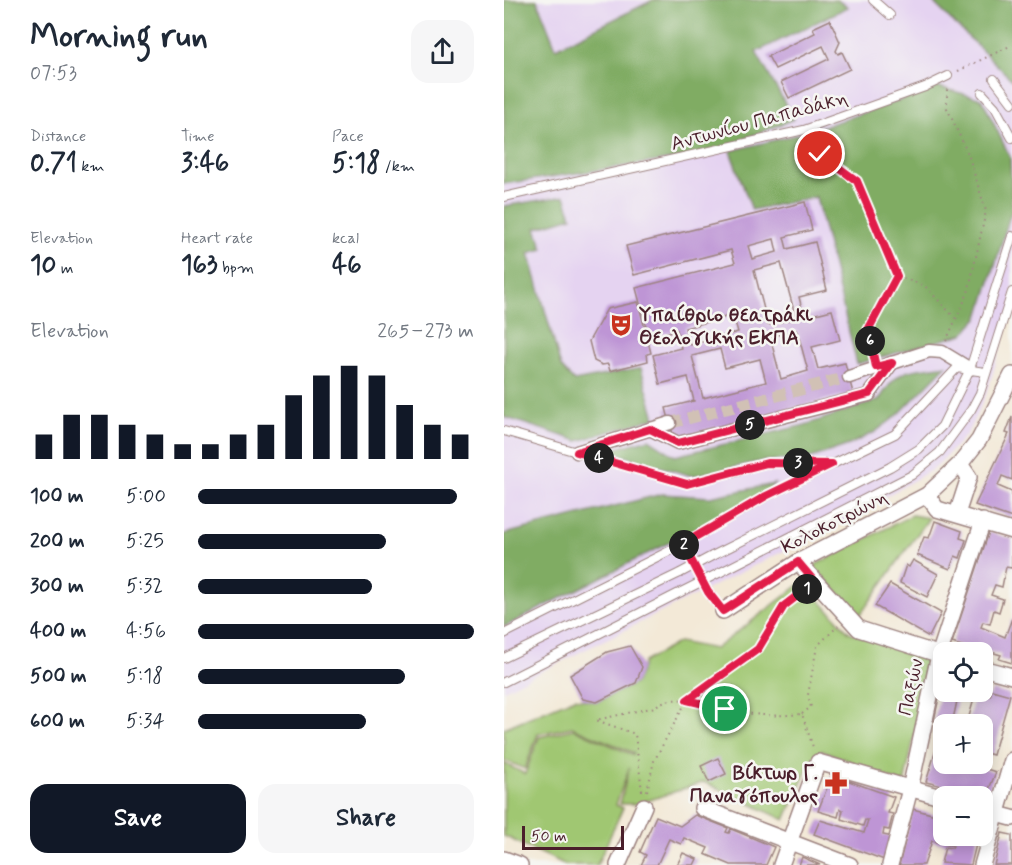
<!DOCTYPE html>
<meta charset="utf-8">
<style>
body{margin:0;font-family:Mynerve,sans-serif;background:#f6f6f7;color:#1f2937;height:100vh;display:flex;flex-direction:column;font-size:22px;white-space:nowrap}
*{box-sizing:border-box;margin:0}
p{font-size:20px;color:#747a83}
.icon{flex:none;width:33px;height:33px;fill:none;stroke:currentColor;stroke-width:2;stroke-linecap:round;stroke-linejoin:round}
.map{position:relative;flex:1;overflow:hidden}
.sheet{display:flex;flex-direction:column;background:#fff;width:504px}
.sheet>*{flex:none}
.controls{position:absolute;left:429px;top:642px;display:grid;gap:12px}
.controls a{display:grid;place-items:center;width:60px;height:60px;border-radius:12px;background:#fff;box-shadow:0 3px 15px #0003;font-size:30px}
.scale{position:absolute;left:18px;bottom:15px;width:102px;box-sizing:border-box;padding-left:6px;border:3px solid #4a1f2b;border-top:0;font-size:16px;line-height:21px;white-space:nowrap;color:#4a1f2b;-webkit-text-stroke:4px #f6f6f2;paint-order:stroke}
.pin{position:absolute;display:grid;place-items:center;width:51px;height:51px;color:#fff;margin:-26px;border:3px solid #fff;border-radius:50%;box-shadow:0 2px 6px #0007}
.km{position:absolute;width:30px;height:30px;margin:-15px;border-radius:50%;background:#222;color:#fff;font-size:16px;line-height:30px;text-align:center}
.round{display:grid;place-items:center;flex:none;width:63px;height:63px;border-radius:18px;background:#f6f6f7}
.headline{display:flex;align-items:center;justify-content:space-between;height:102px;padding:0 30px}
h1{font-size:33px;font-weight:700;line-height:45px}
.figures{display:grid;grid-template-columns:repeat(3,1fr);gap:9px;height:102px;padding:6px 30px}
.figures div{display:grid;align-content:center}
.figures b{font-size:26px;font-weight:700}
.figures small{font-size:16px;font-weight:400}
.figures p{font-size:16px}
.chart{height:168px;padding:12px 30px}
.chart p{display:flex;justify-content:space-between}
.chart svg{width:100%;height:108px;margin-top:6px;stroke:#111827;stroke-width:6}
.primary-button{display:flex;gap:12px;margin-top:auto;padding:12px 30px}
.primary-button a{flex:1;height:69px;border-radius:18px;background:#111827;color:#fff;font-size:24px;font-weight:700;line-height:69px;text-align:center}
.primary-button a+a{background:#f6f6f7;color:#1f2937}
ul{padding:0 30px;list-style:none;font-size:20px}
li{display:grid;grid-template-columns:96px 72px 1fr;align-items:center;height:45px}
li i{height:15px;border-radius:8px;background:#111827}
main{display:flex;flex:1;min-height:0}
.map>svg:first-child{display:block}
</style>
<main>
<section class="sheet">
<div class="headline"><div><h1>Morning run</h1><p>07:53</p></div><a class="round"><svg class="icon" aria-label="share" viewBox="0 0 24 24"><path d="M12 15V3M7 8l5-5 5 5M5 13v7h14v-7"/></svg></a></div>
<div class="figures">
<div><p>Distance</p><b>0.71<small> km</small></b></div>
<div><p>Time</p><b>3:46</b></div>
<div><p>Pace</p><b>5:18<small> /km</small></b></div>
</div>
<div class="figures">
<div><p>Elevation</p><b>10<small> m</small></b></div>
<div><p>Heart rate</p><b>163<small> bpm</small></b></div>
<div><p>kcal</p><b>46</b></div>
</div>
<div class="chart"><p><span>Elevation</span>265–273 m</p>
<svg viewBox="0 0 160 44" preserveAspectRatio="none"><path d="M5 44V34M15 44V26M25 44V26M35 44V30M45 44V34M55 44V38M65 44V38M75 44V34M85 44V30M95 44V18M105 44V10M115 44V6M125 44V10M135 44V22M145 44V30M155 44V34"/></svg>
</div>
<ul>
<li><b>100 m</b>5:00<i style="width:94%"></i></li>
<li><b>200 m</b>5:25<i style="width:68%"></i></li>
<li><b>300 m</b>5:32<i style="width:63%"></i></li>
<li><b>400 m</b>4:56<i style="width:100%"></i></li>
<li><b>500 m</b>5:18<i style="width:75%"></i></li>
<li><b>600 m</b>5:34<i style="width:61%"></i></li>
</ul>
<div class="primary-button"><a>Save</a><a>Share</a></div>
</section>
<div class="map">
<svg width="508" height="865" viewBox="0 0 508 865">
<rect width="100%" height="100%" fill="#f6f6f2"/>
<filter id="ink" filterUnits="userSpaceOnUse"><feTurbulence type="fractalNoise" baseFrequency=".0167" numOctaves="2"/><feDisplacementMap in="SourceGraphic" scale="12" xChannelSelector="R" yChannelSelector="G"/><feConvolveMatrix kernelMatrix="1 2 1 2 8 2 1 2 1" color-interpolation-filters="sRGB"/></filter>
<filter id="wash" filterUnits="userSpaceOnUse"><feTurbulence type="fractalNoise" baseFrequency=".008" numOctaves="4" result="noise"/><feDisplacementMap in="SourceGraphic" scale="24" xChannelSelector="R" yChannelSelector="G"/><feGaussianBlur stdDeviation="1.35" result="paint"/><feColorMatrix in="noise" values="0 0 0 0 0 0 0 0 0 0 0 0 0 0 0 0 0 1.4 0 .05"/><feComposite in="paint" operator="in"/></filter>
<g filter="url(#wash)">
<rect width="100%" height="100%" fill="#f3e9d7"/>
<polygon fill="#e5d3f1" points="0,0 508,0 508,311 482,395 463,434 431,468 338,522 0,690"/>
<g fill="#a0c772" stroke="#75734e" stroke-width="1.5">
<polygon points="408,515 425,518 356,615 309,566"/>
<polygon points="299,582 345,632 427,660 400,784 318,750 306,763 281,820 200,782 134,804 116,804 125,768 112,805 119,808 93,865 62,865 0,836 0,763 21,774 35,737 70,729 129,755 130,753 68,727 34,734 21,769 0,760 0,728 71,698 93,702 132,683 140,662 175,642 211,649"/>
</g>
<g fill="#80ac64" stroke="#656648" stroke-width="1.5">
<polygon points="0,0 33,0 52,48 149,0 333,0 344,7 252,52 290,119 203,154 0,184"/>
<polygon points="427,0 508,0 508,80 434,7"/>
<polygon points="435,87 478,99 506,157 508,209 475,317 459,334 353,364 312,197 248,210 226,151 300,133"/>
<polygon points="61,196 68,217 32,228 39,249 25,253 57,367 70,381 137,368 151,418 74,441 0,417 0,206"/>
<path d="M443 365 394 415 371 432 345 445 304 459 259 461 188 476 103 451 145 439 171 456 301 425 375 400C396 365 406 371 443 365Z"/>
<polygon points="270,484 262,493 0,627 0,534 158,494 206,497"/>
</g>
<g id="blocks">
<g fill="#be95d5" fill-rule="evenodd">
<polygon points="326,20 336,42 332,51 334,54 338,52 346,69 285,98 277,82 325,59 319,46 271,69 264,56 311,33 309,28"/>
<path d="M301 202 308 230 280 237 283 249 311 242 323 290 295 297 300 317 328 310 336 340 308 347 314 369 341 363 349 393 170 438 162 408 190 401 184 377 156 384 149 355 177 348 173 330 145 337 132 288 231 263 227 250 130 275 122 246ZM270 239 273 252 248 259 244 246ZM277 263 292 318 264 325 250 270ZM229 315 234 332 186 345 181 328ZM293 330 304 371 277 379 266 337ZM216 349 221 368 256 359 262 382 199 398 188 356Z"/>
<polygon points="134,302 147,353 143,354 144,361 106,371 104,364 98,365 90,361 85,341 103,309"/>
<polygon points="508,417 508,480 498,476 494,486 508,492 508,518 471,505 505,434 502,433"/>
<polygon points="431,521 458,531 456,538 462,540 456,558 451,556 446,569 413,555 420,537 425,538"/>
<polygon points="485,532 508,539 508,568 502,567 498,587 491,585 487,595 499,599 495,612 490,610 486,624 479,622 477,627 501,637 508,618 508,663 495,659 497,655 487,652 486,655 448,643"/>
<polygon points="409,560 434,574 423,597 396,583 402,565 405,567"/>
<polygon points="386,584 437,613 425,637 371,606"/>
<polygon points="126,646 138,667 132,683 93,702 79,699 66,675 103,652"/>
<polygon points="437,688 440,692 455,692 448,724 440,724 440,733 431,731 433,722 430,721"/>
<polygon points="488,690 506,695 489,755 478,752 478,724 464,720 472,692 486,696"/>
<polygon points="432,750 440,752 440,764 451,764 468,770 469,765 492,772 481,799 478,796 422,782"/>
<polygon points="214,758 222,774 205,782 197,766"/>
<polygon points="328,775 390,797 384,813 389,814 385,830 380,829 379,835 389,837 383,861 310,834 316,820 360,833 364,820 361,820 359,826 337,819 339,810 336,809 334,817 314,811"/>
<polygon points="409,809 435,816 435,813 440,814 440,836 474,836 467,865 437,863 441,847 448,848 449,846 428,841 420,865 395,865"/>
<polygon points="191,815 224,828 222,832 225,833 227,829 270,847 262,865 227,865 201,854 204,848 180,838 177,844 165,839 153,865 137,865 142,855 136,852 152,816 176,826"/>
<polygon points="498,833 508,835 508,865 490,865"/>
<polygon points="179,853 193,859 190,865 173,865"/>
<polygon points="298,857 316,865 295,865"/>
</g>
</g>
</g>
<g filter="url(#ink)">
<use href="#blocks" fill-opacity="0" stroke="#9e8481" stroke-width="1.5"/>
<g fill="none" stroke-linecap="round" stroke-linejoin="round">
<polyline stroke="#d1c1b5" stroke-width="12" stroke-dasharray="12 6" stroke-linecap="butt" points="166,423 345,377"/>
<g stroke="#9e8481" stroke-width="10">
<g id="service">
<polyline points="369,0 386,15"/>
<polyline points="490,79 508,103"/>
<polyline points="478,93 491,107 508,138"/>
<polyline points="0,197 300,130 421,87 444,76"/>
<polyline points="0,431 183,484 263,463 324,464"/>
<polyline points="179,544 204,592 219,611"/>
<polyline points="208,556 386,467 415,449 438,426 466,369 508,236"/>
<polyline points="215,573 408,475 436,452 467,410 476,393 508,292"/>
<polyline points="0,634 179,544 263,496 391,434 453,368 481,372"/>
<polyline points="0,658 176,573"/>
<polyline points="0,682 177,592"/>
</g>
</g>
<g stroke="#9e8481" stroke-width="15">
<g id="pedestrian">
<polyline points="345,377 425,351 438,352 466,369"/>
<polyline points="146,429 174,443 365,395 388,363"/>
<polyline points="73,452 166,423"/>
</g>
</g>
<g stroke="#9e8481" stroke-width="18">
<g id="minor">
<polyline points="423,495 433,509 508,531"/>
<polyline points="453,514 465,477 456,464"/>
<polyline points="294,562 355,629 440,656"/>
<polyline points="219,611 294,562 423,495 456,464 475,440 508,375"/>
<polyline points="478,668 508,676"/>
<polyline points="198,808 346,865"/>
<polyline points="478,810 508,818"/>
<polyline points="0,859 16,865"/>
<polyline points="114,865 140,806"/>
<polyline points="277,865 314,762 440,798"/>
<polyline points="386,865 406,789 435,655 479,521"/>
<polyline points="478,865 508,760"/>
</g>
</g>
<g stroke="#9e8481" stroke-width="2" stroke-dasharray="1.5 4.5" stroke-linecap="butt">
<polyline points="454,71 508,45"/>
<polyline points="313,136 316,154 353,181 393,276 421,286 451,318"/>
<polyline points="442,341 464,293 482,211 464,154 443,108 443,88"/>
<polyline points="370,355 364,330 393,276"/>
<polyline points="298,714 307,707 304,695 313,646 334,626"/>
<path d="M138 791 131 734 92 720 151 707C169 689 219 709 242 713 261 716 279 716 298 714L310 750"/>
<polyline points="143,791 150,761 183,700 254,649 280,606 301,590"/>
</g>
<use href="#service" stroke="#fff" stroke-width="8"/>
<use href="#pedestrian" stroke="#fff" stroke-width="12"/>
<use href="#minor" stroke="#fff" stroke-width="15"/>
<g stroke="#9e8481" stroke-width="10" stroke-linecap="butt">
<g id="service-bridge">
<polyline points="176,573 208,556"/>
<polyline points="177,592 215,573"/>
</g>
</g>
<use href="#service-bridge" stroke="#fff" stroke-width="8"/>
</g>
</g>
<g fill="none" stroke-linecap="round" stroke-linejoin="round" filter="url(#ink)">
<g stroke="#fff" stroke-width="12">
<polyline id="route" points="221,709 183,700 254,649 280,606 311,582 294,562 219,611 204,592 179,544 262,496 328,464 263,463 183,484 73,452 146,429 174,443 365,394 388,363 372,367 364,330 393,276 353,181 316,154"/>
</g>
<use href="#route" stroke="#e11d48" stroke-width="8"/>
</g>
<defs>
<g id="theatre-bare" transform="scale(1.8)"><path d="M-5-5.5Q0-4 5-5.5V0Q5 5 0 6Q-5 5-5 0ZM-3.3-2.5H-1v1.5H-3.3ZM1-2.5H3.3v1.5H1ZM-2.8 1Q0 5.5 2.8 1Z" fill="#c8321e" stroke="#f6f6f2" stroke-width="2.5" paint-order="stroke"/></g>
<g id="pharmacy-bare" transform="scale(1.8)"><path d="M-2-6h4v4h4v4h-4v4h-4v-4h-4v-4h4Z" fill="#c8321e" stroke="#f6f6f2" stroke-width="2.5" paint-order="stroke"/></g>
</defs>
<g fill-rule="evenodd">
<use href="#theatre-bare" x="117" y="325"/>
<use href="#pharmacy-bare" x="332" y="783"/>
</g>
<g text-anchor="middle" stroke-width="5" stroke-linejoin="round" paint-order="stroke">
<g font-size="20" fill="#4a1f2b" stroke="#f6f6f2">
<text transform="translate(255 120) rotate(-15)" y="7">Αντωνίου Παπαδάκη</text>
<text transform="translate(330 521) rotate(-27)" y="7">Κολοκοτρώνη</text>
<text transform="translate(406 687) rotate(-78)" y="7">Παξών</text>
</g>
<g font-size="20" font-weight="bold" fill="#4a1f2b" stroke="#f6f6f2" text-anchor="start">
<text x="135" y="321">Υπαίθριο θεατράκι<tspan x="135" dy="23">Θεολογικής ΕΚΠΑ</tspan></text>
<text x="314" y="779" text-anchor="end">Βίκτωρ Γ.<tspan x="314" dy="23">Παναγόπουλος</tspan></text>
</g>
</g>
</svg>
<div class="controls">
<a><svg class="icon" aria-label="locate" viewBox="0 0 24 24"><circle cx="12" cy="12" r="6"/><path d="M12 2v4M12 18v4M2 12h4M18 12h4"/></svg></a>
<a>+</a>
<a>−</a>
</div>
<div class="scale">50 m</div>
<div class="pin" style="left:221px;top:709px;background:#1e9e55"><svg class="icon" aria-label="arrive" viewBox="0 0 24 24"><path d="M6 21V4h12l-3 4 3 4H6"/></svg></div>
<div class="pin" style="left:316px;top:154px;background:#d93025"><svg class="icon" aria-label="check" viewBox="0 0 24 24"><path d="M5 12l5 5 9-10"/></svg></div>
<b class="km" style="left:303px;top:589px">1</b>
<b class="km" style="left:180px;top:545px">2</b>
<b class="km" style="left:294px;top:463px">3</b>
<b class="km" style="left:95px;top:458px">4</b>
<b class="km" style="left:246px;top:425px">5</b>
<b class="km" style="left:366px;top:341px">6</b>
</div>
</main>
